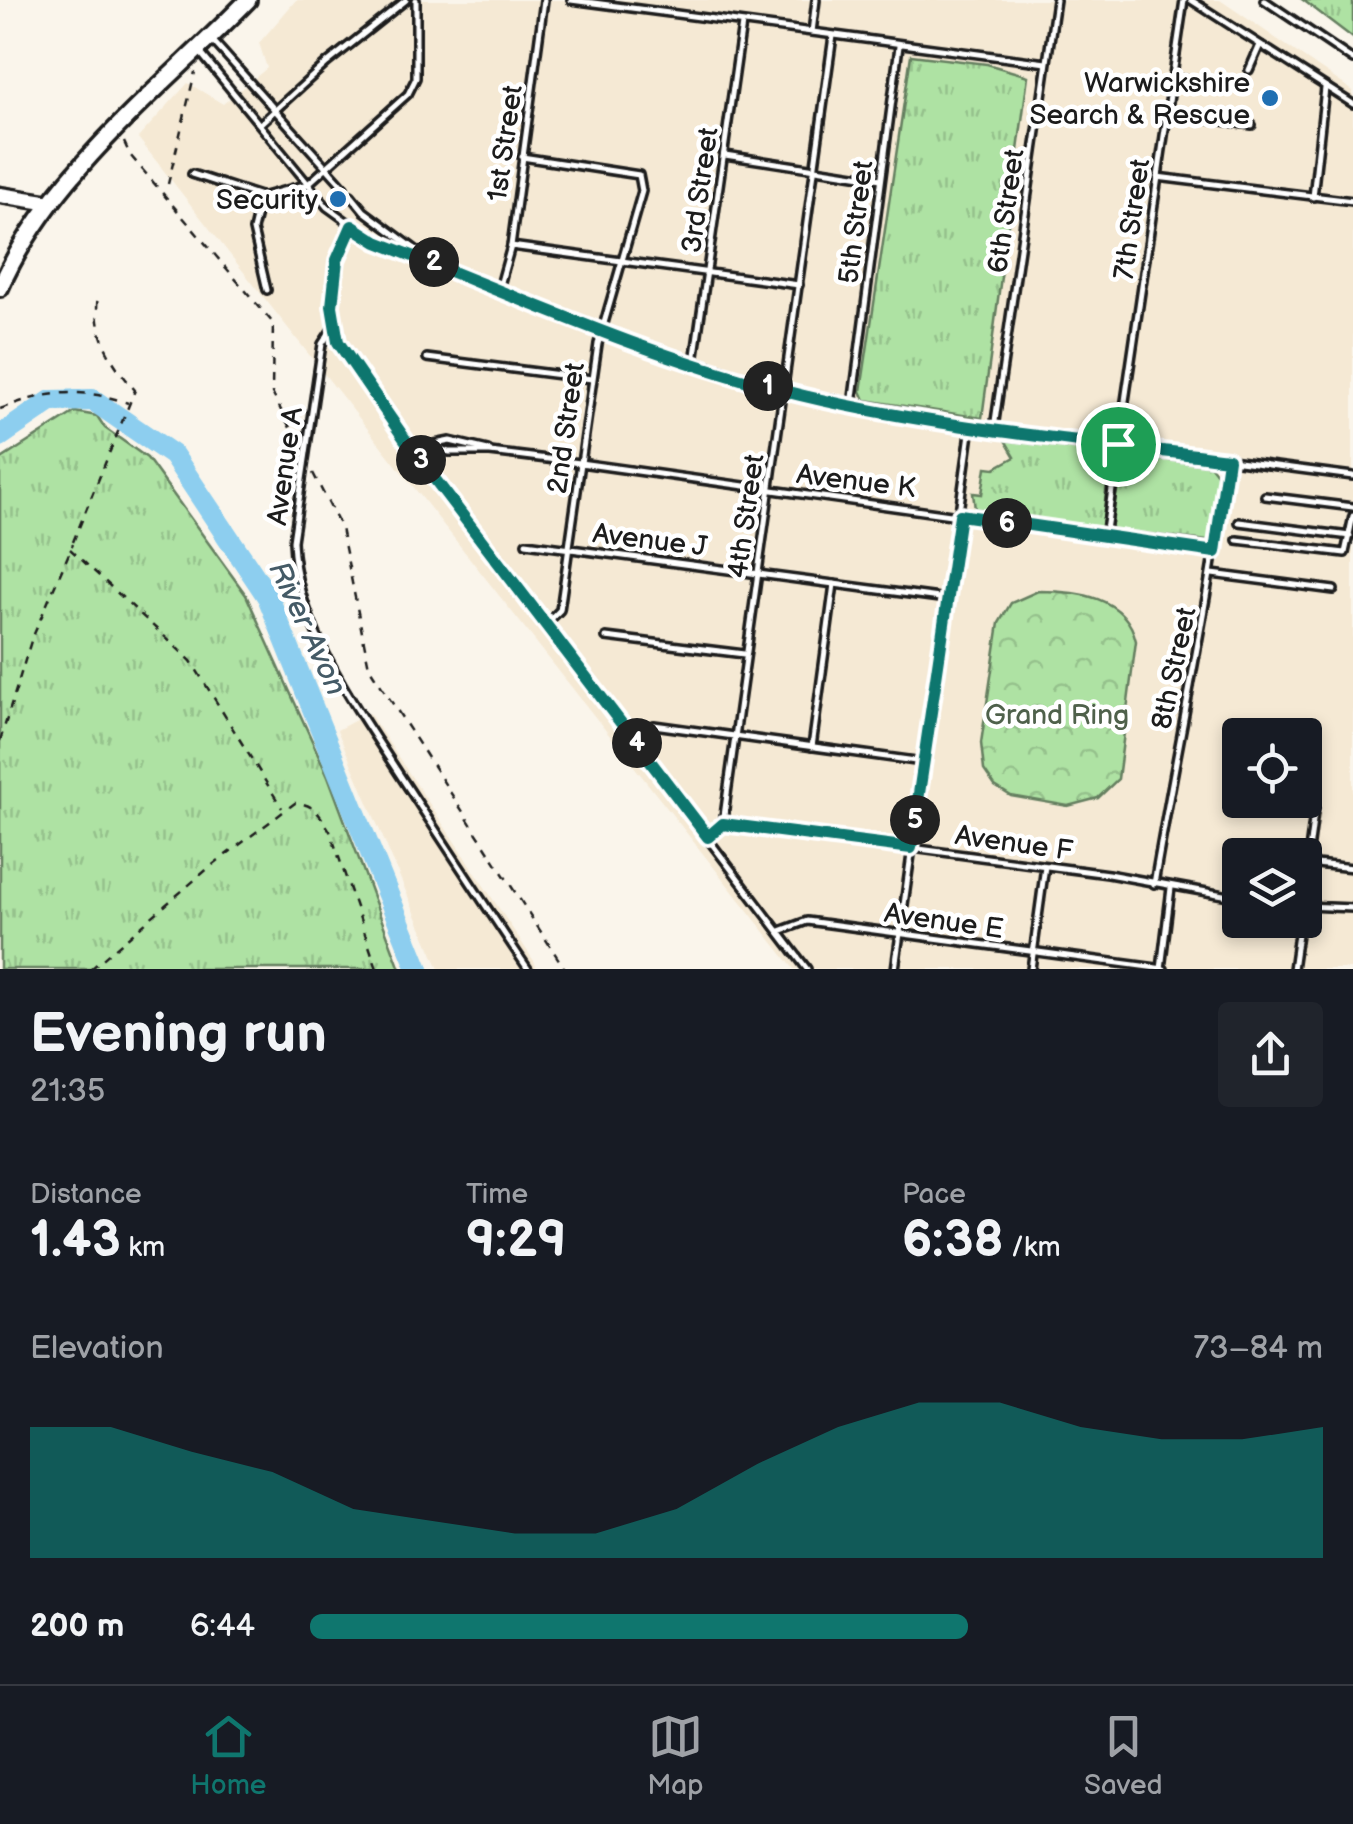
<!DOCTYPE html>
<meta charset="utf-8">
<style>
body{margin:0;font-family:"Balsamiq Sans",sans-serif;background:#20242c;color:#f1f3f6;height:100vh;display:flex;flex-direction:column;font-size:38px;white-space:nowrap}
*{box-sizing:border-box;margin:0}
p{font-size:32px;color:#9ea1a6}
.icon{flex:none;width:55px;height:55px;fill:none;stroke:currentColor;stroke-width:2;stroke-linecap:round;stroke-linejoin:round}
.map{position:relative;height:969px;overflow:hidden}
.sheet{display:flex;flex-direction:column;background:#171b24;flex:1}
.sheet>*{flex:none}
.buttons{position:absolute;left:1222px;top:718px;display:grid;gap:20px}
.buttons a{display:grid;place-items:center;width:100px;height:100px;border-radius:10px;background:#171b24;box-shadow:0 5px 15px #0003;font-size:50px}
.pin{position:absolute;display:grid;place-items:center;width:85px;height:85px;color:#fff;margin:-42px;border:5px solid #fff;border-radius:50%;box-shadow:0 2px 10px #0007}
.km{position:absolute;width:50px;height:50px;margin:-25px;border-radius:50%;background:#222;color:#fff;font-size:28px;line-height:50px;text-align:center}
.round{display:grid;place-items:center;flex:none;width:105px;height:105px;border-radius:10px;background:#20242c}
.overview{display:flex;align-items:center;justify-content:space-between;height:170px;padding:0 30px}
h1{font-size:55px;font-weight:800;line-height:75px}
.metrics{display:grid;grid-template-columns:repeat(3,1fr);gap:15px;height:170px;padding:10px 30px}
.metrics div{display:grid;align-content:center}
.metrics b{font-size:50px;font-weight:800}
.metrics small{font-size:28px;font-weight:400}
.metrics p{font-size:28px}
.chart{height:280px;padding:20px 30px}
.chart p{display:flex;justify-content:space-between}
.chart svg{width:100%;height:180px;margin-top:10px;fill:#0f766e;opacity:.7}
ul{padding:0 30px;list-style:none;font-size:32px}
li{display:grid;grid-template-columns:160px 120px 1fr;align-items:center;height:75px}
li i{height:25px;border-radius:12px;background:#0f766e}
.tab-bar{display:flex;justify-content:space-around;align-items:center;height:140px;border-top:2px solid #363941;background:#171b24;font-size:28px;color:#9ea1a6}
.tab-bar a{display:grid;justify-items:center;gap:5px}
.tab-bar .current{color:#0f766e}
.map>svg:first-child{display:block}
</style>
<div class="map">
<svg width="1353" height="969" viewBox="0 0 1353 969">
<defs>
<pattern id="grass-tufts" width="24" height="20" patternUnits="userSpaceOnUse" patternTransform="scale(2.5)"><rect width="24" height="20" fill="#aee2a3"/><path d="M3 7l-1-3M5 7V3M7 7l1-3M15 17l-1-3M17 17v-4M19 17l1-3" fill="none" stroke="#95c18c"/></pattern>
<pattern id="forest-crowns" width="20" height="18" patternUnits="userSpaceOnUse" patternTransform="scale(2.5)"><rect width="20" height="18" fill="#aee2a3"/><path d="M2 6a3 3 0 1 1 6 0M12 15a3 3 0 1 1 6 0" fill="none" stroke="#95c18c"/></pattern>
</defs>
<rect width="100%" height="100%" fill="#faf5eb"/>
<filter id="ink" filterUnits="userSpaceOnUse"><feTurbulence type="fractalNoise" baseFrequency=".01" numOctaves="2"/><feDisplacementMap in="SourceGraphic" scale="20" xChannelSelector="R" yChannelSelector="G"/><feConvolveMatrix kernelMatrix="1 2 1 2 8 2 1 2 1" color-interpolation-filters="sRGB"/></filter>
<g filter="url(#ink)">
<g fill="#f5e9d4" fill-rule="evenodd">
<path d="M296 0H1220L1353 91V969H794L138 138 188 83 223 104 267 68 259 43ZM1240 735H1305V800H1240ZM1240 855H1305V920H1240Z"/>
<polygon points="369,713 534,961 537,969 439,969 337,730"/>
</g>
<g fill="url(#grass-tufts)" stroke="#657f60" stroke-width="2.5">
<polygon points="1303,0 1353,0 1353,38"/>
<polygon points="911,55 987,64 1028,76 982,418 865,400 861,391"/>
<polygon points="75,412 97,416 105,428 147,458 246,595 328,776 400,969 0,969 0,460"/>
<polygon points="1005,440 1110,453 1102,529 975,509 973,493 982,494 986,467 995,468 1015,457"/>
<polygon points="1126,455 1210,465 1221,479 1214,537 1208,541 1111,530 1122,457"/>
</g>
<path fill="url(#forest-crowns)" stroke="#657f60" stroke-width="2.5" d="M1038 591C1077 591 1126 596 1136 641L1118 779 1098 798 1068 806 1011 796 995 786 984 770 981 743 999 623 1011 603Z"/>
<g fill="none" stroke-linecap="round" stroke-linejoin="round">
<polyline stroke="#8dceef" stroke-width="22" points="0,436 51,401 93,400 173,455 268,597 418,969"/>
<g stroke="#1c1c1c" stroke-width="12">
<g id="service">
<polyline points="571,0 1046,63"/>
<polyline points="1191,0 1353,104"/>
<polyline points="1264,0 1353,60"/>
<polyline points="812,32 816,0"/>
<polyline points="213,41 344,187"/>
<polyline points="199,51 327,207 377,243 601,332 784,391 971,426 1353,476"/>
<polyline points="1249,70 1260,45"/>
<polyline points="1172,78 1187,80"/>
<polyline points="1166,113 1252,125"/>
<polyline points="261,123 327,63 406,0"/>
<polyline points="725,155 881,179"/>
<polyline points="522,157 639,175 642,191 598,344 560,610 545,625"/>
<polyline points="192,174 260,196"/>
<polyline points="1157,177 1353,201"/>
<polyline points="351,195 364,211 427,258"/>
<polyline points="1313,197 1325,88"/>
<polyline points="352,226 337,260 331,305 338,342 411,448 807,969"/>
<polyline points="511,246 799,285"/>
<polyline points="499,289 511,246 544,0"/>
<polyline points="267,290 253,230 261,197 308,184 408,94 416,78 416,0"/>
<path d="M334 326 322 344 293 541C296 622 350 698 392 763 437 832 482 901 528 969"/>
<polyline points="427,358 592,379"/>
<polyline points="694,362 742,24"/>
<polyline points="852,405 899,46"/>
<polyline points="994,428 1056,0"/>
<polyline points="435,444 450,441 488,450"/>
<polyline points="411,448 424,443 449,452 490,452 580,463 1215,552"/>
<polyline points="1265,496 1353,507"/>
<polyline points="1239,522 1350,536"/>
<polyline points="1105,537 1184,0"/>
<polyline points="1237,540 1345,553 1353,516"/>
<polyline points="526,543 947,599"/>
<polyline points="1212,574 1334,590"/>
<polyline points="606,637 744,654"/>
<polyline points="654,725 923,762"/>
<polyline points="812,747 834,584"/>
<polyline points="723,823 833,36"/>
<polyline points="723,823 1108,874 1240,898"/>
<polyline points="708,837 723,823"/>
<polyline points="1307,863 1353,868"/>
<polyline points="1305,881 1315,805"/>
<path d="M1154 884C1178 742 1209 602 1227 459"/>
<polyline points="1305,906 1353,908"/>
<polyline points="780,931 807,921 1164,969"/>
<polyline points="895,969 971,426"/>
<polyline points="1031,969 1045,866"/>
<polyline points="1161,969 1171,888"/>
<polyline points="1293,969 1300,920"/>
</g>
</g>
<g stroke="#1c1c1c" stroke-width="21">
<polyline id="tertiary" points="0,195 51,203"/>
</g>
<g stroke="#1c1c1c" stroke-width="22">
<path id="secondary" d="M0 288C50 173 162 88 248 0"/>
</g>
<g stroke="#1c1c1c" stroke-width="2.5" stroke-dasharray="8 8" stroke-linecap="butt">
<polyline points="124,142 130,155 273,323 272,393 298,443"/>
<polyline points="168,184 195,72"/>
<path d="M0 409C46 391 81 387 128 403"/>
<polyline points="313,473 341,528 369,667 565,969"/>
<path d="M73 542 135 390C109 360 93 334 98 293"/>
<polyline points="70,549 191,661 282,808"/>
<polyline points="0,741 31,641 73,544"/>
<path d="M91 969 211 866 295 803C315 804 320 815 330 831L377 969"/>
</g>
<use href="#service" stroke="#fff" stroke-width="5"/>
<use href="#tertiary" stroke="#fff" stroke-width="14"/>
<use href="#secondary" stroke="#fff" stroke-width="15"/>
</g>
</g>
<g fill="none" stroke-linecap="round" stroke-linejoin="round" filter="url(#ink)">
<g stroke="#fff" stroke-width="20">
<path id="route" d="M352 226 377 242C511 294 644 355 784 391 928 428 1080 440 1228 459L1215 552 960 515 911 848 723 824 708 837 411 448 338 342 332 306 337 260Z"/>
</g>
<use href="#route" stroke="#0f766e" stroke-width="12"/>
</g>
<g fill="#1f6fb2" stroke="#fff" stroke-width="4">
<circle cx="1270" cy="98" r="10"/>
<circle cx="338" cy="199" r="10"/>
</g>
<g text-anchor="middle" stroke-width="9" stroke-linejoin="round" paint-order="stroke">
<g font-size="28" fill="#1c1c1c" stroke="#fff" text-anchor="end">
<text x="1250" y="92">Warwickshire<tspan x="1250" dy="32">Search &amp; Rescue</tspan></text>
<text x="318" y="209">Security</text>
</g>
<g font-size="28" fill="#1c1c1c" stroke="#fff">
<text transform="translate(504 143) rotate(-82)" y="10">1st Street</text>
<text transform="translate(699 190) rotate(-82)" y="10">3rd Street</text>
<text transform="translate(1005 211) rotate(-82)" y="10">6th Street</text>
<text transform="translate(1131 219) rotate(-82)" y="10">7th Street</text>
<text transform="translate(855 222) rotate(-83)" y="10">5th Street</text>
<text transform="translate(565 428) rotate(-82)" y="10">2nd Street</text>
<text transform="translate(284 466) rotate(-82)" y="10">Avenue A</text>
<text transform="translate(856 480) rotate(7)" y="10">Avenue K</text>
<text transform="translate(745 516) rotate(-82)" y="10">4th Street</text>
<text transform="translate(650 539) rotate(7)" y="10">Avenue J</text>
<text transform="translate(1173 668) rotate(-78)" y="10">8th Street</text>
<text transform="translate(1014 842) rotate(8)" y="10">Avenue F</text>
<text transform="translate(944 920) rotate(8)" y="10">Avenue E</text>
</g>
<g font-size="28" fill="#4f614b" stroke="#fff">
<text x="1057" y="724">Grand Ring</text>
</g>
<g font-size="30" font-style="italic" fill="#445a66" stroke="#fff">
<text transform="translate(308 628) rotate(65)" y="10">River Avon</text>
</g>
</g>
</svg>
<div class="buttons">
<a><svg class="icon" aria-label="locate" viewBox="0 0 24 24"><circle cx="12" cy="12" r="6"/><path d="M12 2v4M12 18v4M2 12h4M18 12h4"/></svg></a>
<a><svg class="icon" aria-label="layers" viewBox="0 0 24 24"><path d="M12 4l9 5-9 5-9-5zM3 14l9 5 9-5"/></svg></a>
</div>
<div class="pin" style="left:1118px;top:444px;background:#1e9e55"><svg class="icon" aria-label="arrive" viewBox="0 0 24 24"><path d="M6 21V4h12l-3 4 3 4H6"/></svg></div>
<b class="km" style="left:768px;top:386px">1</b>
<b class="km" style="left:434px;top:262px">2</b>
<b class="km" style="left:421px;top:460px">3</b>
<b class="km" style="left:637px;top:743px">4</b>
<b class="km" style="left:915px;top:820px">5</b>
<b class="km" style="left:1007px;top:523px">6</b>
</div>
<section class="sheet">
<div class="overview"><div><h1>Evening run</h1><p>21:35</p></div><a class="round"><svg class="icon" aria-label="share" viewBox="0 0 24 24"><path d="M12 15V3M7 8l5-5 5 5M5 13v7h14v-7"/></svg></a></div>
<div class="metrics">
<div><p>Distance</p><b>1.43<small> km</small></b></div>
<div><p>Time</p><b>9:29</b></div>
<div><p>Pace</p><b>6:38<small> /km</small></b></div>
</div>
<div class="chart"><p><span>Elevation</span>73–84 m</p>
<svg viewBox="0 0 160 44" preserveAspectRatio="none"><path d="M0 44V12L10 12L20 18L30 23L40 32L50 35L60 38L70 38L80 32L90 21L100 12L110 6L120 6L130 12L140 15L150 15L160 12V44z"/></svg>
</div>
<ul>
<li><b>200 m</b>6:44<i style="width:65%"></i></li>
</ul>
</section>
<nav class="tab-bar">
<a class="current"><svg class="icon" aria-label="home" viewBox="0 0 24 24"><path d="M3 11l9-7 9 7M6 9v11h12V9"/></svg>Home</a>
<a><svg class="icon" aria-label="map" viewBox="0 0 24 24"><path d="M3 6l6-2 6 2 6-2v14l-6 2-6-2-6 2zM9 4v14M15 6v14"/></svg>Map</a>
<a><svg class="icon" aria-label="saved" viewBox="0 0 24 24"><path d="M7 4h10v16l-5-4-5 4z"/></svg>Saved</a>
</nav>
